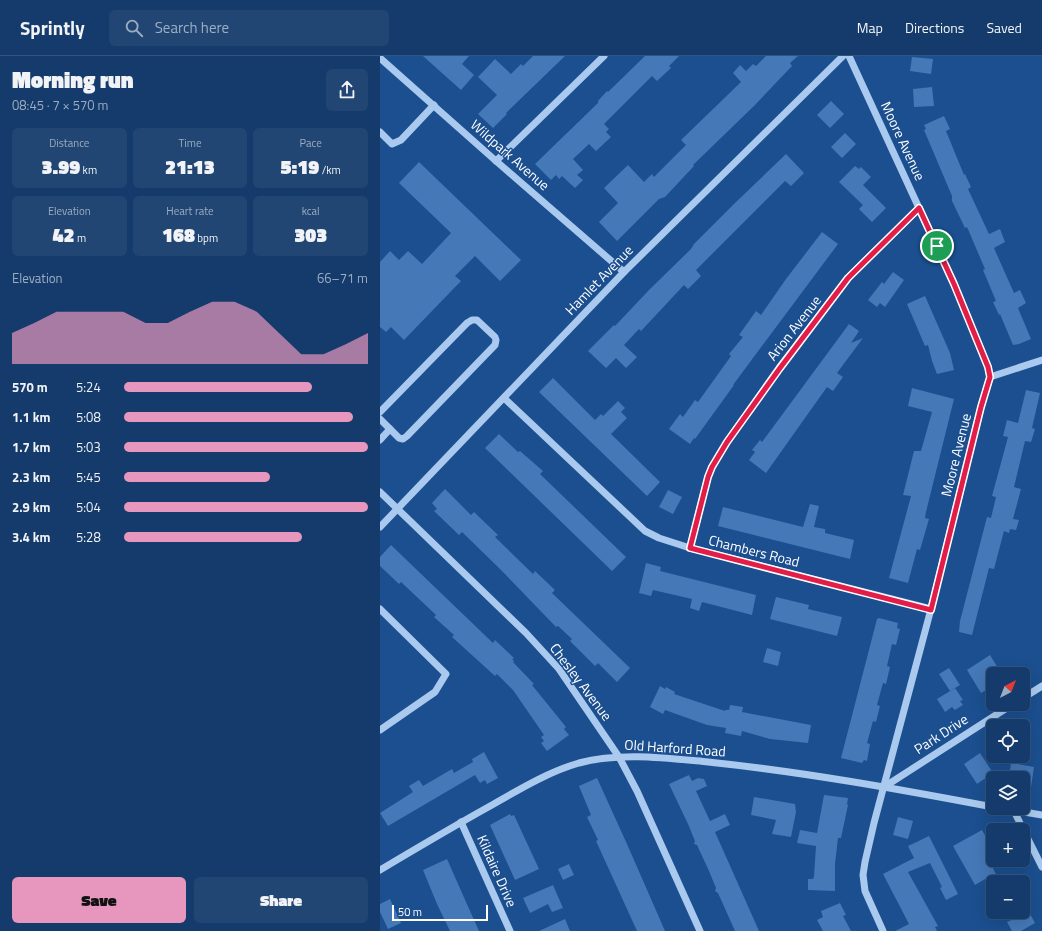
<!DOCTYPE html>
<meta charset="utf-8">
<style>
body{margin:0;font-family:"Titillium Web",sans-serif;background:#214673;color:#f1f3f6;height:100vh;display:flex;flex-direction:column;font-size:15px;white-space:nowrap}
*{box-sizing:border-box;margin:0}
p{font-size:13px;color:#9dadc1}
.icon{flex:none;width:22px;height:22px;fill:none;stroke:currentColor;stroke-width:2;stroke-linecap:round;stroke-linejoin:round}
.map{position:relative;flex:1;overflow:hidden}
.panel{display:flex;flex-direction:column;background:#143b6b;width:380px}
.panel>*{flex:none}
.needle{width:26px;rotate:42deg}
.buttons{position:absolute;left:606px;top:611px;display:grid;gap:8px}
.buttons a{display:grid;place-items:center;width:44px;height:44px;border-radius:6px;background:#143b6b;box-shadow:0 4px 16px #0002,0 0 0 1px #33557e;font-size:20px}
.scale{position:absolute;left:12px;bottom:10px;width:96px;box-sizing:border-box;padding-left:4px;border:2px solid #fff;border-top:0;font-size:11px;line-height:14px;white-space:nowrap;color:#fff;-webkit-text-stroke:3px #1b4f8f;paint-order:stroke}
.pin{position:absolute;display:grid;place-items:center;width:34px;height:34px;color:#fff;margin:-17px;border:2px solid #fff;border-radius:50%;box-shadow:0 1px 4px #0007}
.round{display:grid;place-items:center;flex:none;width:42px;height:42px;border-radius:6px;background:#214673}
.headline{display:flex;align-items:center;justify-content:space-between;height:68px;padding:0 12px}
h1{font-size:22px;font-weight:800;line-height:30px}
.stats{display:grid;grid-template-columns:repeat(3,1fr);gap:6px;height:68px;padding:4px 12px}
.stats div{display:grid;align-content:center;border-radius:6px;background:#214673;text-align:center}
.stats b{font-size:20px;font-weight:800}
.stats small{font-size:11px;font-weight:400}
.stats p{font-size:11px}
.chart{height:112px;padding:8px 12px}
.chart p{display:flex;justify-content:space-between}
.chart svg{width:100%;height:72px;margin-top:4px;fill:#e797bd;opacity:.7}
.primary-button{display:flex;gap:8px;margin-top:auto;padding:8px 12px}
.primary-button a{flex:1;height:46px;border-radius:6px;background:#e797bd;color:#111;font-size:16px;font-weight:800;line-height:46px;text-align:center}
.primary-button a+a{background:#214673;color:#f1f3f6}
ul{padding:0 12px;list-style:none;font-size:13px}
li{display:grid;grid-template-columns:64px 48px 1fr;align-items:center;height:30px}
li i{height:10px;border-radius:5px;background:#e797bd}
header{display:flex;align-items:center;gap:24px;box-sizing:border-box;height:56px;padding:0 20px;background:#143b6b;border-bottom:1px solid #33557e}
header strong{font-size:19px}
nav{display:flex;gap:22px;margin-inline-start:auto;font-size:14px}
.search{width:280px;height:36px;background:#214673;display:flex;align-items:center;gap:10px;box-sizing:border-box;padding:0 14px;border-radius:6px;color:#9dadc1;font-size:15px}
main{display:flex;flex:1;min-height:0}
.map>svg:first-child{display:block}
</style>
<header>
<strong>Sprintly</strong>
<div class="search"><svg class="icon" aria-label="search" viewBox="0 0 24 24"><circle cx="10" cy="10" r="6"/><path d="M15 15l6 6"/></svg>Search here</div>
<nav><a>Map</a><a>Directions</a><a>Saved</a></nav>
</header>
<main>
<section class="panel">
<div class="headline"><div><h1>Morning run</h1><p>08:45 · 7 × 570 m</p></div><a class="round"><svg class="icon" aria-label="share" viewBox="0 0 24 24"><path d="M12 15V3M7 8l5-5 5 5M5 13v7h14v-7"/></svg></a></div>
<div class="stats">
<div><p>Distance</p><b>3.99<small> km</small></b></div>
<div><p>Time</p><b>21:13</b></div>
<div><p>Pace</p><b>5:19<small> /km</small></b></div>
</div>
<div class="stats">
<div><p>Elevation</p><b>42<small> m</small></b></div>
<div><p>Heart rate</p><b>168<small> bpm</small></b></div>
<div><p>kcal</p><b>303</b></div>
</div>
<div class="chart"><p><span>Elevation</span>66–71 m</p>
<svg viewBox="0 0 160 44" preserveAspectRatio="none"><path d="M0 44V25L10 19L20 12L30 12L40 12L50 12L60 19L70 19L80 12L90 6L100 6L110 12L120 25L130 38L140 38L150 32L160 25V44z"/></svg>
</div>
<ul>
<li><b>570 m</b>5:24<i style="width:77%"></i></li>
<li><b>1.1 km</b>5:08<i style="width:94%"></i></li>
<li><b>1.7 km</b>5:03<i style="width:100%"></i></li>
<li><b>2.3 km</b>5:45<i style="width:60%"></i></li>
<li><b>2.9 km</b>5:04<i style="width:100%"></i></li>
<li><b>3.4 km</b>5:28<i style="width:73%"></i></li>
</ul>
<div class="primary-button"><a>Save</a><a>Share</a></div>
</section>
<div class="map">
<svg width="662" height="875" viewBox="0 0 662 875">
<rect width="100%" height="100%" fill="#1b4f8f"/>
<g fill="#4478b7">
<polygon points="43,0 89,0 82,8 94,19 81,34"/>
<polygon points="153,0 185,0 126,57 127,58 113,72 98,58 117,39 98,21 115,3 131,18 141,8 143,10"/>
<polygon points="265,0 299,0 289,10 291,12 277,25 272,20 224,68 229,73 226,76 231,81 216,95 209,88 193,103 203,114 197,119 203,124 195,132 182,120 179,123 176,119 171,124 155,108 218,47 218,45 227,35 228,36"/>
<polygon points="386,0 418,0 410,7 412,10 375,49 313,109 314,110 285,141 279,143 237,185 219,166 238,147 224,132 248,109 264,126 272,118 274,121 306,89 301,84 361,26 353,17 360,9 366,15 373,8 376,10"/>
<polygon points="532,1 553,3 551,18 530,15"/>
<polygon points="552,31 554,50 534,51 533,33"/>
<polygon points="451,45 464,58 450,72 437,59"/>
<polygon points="564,60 570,73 566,75 584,119 585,118 591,131 588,133 609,178 620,173 625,186 614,192 634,237 640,234 646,247 638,252 651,283 639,288 633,289 620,258 619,259 613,246 616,245 603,214 605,213 587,171 585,172 572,145 572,140 544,74 546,73 544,69"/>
<polygon points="465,77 476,88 462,102 451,91"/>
<polygon points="406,98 424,117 411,130 405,125 316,214 321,220 308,233 304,229 261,275 259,273 244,289 257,301 246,312 236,302 226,312 208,295 234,269 235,270 269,234 311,193 314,188 355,147"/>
<polygon points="39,106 141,204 120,225 95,200 75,220 81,225 24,284 11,271 6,276 0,271 0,206 10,195 19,204 28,195 42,208 71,177 19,127"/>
<polygon points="475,110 479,113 481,111 491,121 483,129 506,152 492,166 479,153 483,149 459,126"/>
<polygon points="442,176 458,188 353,329 354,329 315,383 314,382 310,388 289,373 300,358 303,361 315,344 318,346 351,300 349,298 363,281 359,279 376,255 381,259 406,223"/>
<polygon points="513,216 524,224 505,251 500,247 497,251 488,244 502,226 504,228"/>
<polygon points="545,240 570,297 574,314 557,318 552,305 548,289 545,290 527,248"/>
<polygon points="469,268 479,275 471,287 483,282 457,317 463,321 453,335 447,331 386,417 369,404 375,396 372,394 380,384 382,386"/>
<polygon points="173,322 215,364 221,358 223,360 238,345 245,352 241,356 247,362 231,378 280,426 267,440 159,336"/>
<polygon points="532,332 574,343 546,456 545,462 549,463 540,494 537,493 528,527 509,522 531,440 523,439 534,395 541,395 552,356 528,350"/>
<polygon points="646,334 660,337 652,372 655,373 651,386 645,385 634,431 641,433 633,463 639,464 636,474 630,473 629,477 624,475 614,513 609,512 592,579 579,576 580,565 607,461 611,462 616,441 612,440 628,381 623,380 627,364 638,367"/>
<polygon points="119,378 138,396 140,395 163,415 160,418 246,501 232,515 105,392"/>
<polygon points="65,433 91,459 94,456 118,479 115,481 153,518 155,515 175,534 172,537 250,612 237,626 218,607 215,610 190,585 192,583 178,570 176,571 121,514 82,476 79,479 54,455 57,453 52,447"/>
<polygon points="288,434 302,441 293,458 279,451"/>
<polygon points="430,448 439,450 434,471 445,473 445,477 474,484 470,503 338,470 343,451 423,471"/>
<polygon points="11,489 113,587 115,584 134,602 132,603 134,605 133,606 154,628 152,629 186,671 184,673 189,679 167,695 161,687 164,685 161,681 164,679 133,634 117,618 115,620 72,581 74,579 54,561 56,559 21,526 19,528 0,510 0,501"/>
<polygon points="266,507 281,511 280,515 376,539 372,559 322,546 319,555 310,552 312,543 273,534 271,540 259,537"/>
<polygon points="396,541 429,549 428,553 462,561 457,580 390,563"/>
<polygon points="499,562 518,567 517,572 520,573 516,589 512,588 507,610 510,611 506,628 503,627 497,649 500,650 496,666 493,665 487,687 490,688 487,705 484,704 482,707 461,702 497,563"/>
<polygon points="387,592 401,596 398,610 383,606"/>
<polygon points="610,599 618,612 613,616 613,625 607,628 610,632 601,637 587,614"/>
<polygon points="569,612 580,629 570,635 559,618"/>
<polygon points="280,630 285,633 286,631 295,636 294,638 345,655 345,654 349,654 350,649 363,651 362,656 431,669 428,687 390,683 362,675 361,680 345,677 346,672 327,669 285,654 283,658 270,651"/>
<polygon points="575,632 583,644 580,645 583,649 575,654 572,651 565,656 557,643"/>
<polygon points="104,696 118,722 107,728 105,724 100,727 95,719 8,770 0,757 33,736 29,730 39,724 43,730 72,713 74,717 93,706 92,703"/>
<polygon points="600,697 613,717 597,728 584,708"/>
<polygon points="631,707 654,711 649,745 643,745 643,722 629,722"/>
<polygon points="309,719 312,725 318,722 324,723 327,730 316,735 330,765 345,758 350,769 335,776 379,875 355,875 338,837 335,835 336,832 329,815 317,789 314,788 315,785 308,768 289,728"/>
<polygon points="217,722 247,788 285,875 257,875 216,785 218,784 207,761 211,759 199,730"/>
<polygon points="444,739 468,742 467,748 468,749 461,782 458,782 455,808 455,835 428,834 428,823 433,823 434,820 436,790 417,787 420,774 437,777"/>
<polygon points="374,741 415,748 416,756 411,781 392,778 396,764 371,759"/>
<polygon points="130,758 131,760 134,759 159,813 135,824 110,769"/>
<polygon points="518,761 533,765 528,783 513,779"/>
<polygon points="602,774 613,794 606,799 619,824 608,829 605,823 595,829 573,790"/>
<polygon points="549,780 578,838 566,844 560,832 562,831 550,807 528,816 558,870 555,871 557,875 515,875 529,868 503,818 534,802 528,790"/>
<polygon points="67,803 86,846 99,875 70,875 57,848 43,814"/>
<polygon points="189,808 194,819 183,824 178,813"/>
<polygon points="173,829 183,852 172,856 168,848 150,857 143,842"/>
<polygon points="10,843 21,867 8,873 0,856 0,848"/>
<polygon points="460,847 466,859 463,860 471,875 443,875 437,864 443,861 441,855"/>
<polygon points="649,856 655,867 641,875 632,875 627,866"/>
<polygon points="185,863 190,875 159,875"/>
</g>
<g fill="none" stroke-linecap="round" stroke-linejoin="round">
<g stroke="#a9c9ee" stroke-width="7">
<polyline points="469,0 574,228 608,311 610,321 601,351 551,553 494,767 485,806 483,819 485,835 503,875"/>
<polyline points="0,2 116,105 244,216"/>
<polyline points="0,76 12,88 21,84 54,49"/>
<polyline points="116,105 224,0"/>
<polyline points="610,321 662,304"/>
<polyline points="124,342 265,475 279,482 310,492 551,553"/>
<polyline points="0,356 87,267 92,264 97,264 115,281 116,284 115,289 27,380 23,383 19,382 0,363"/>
<polyline points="0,384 10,373"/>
<polyline points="0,436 146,577 179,613 239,701 257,735 320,875"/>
<polyline points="0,471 244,216 463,0"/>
<polyline points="310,492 328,421 332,411 347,386 399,312 468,222 539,152"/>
<polyline points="0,553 66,618 55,636 0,674"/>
<polyline points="643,642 662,630"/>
<polyline points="504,731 633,648"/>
<polyline points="620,752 662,759"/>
<polyline points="634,755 662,811"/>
<polyline points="81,766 130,875"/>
<path d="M0 814C37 792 74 770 112 749 140 733 168 716 199 707 241 696 286 702 328 706 424 716 518 733 613 751"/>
</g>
</g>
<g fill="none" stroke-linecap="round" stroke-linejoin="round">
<g stroke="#fff" stroke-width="8">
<polygon id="route" points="539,152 574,228 608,311 610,321 601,351 551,554 310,492 328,421 332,411 347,386 400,312 468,222"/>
</g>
<use href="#route" stroke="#e11d48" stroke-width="5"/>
</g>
<g text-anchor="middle" stroke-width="3" stroke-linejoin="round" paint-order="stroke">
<g font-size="14" fill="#fff" stroke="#1b4f8f">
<text transform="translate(523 85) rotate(65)" y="5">Moore Avenue</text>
<text transform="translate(130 99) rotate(41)" y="5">Wildpark Avenue</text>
<text transform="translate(219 224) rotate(-46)" y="5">Hamlet Avenue</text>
<text transform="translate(414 272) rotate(-52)" y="5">Arion Avenue</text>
<text transform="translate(576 399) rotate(-76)" y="5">Moore Avenue</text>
<text transform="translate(374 495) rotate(14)" y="5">Chambers Road</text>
<text transform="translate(201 626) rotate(53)" y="5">Chesley Avenue</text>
<text transform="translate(561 678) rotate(-33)" y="5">Park Drive</text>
<text transform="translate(295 692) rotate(4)" y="5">Old Harford Road</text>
<text transform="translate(117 815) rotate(66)" y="5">Kildaire Drive</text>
</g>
</g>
</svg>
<div class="buttons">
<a><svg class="needle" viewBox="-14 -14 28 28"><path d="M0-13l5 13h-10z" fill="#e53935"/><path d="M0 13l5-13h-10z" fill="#9dadc1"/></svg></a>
<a><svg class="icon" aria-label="locate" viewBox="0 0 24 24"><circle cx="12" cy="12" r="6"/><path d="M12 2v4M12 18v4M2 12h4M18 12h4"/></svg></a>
<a><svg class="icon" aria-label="layers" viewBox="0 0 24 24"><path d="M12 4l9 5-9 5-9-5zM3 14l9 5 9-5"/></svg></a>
<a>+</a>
<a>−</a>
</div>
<div class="scale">50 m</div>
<div class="pin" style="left:557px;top:190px;background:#1e9e55"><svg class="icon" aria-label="arrive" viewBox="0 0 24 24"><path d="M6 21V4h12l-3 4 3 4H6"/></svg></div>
</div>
</main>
